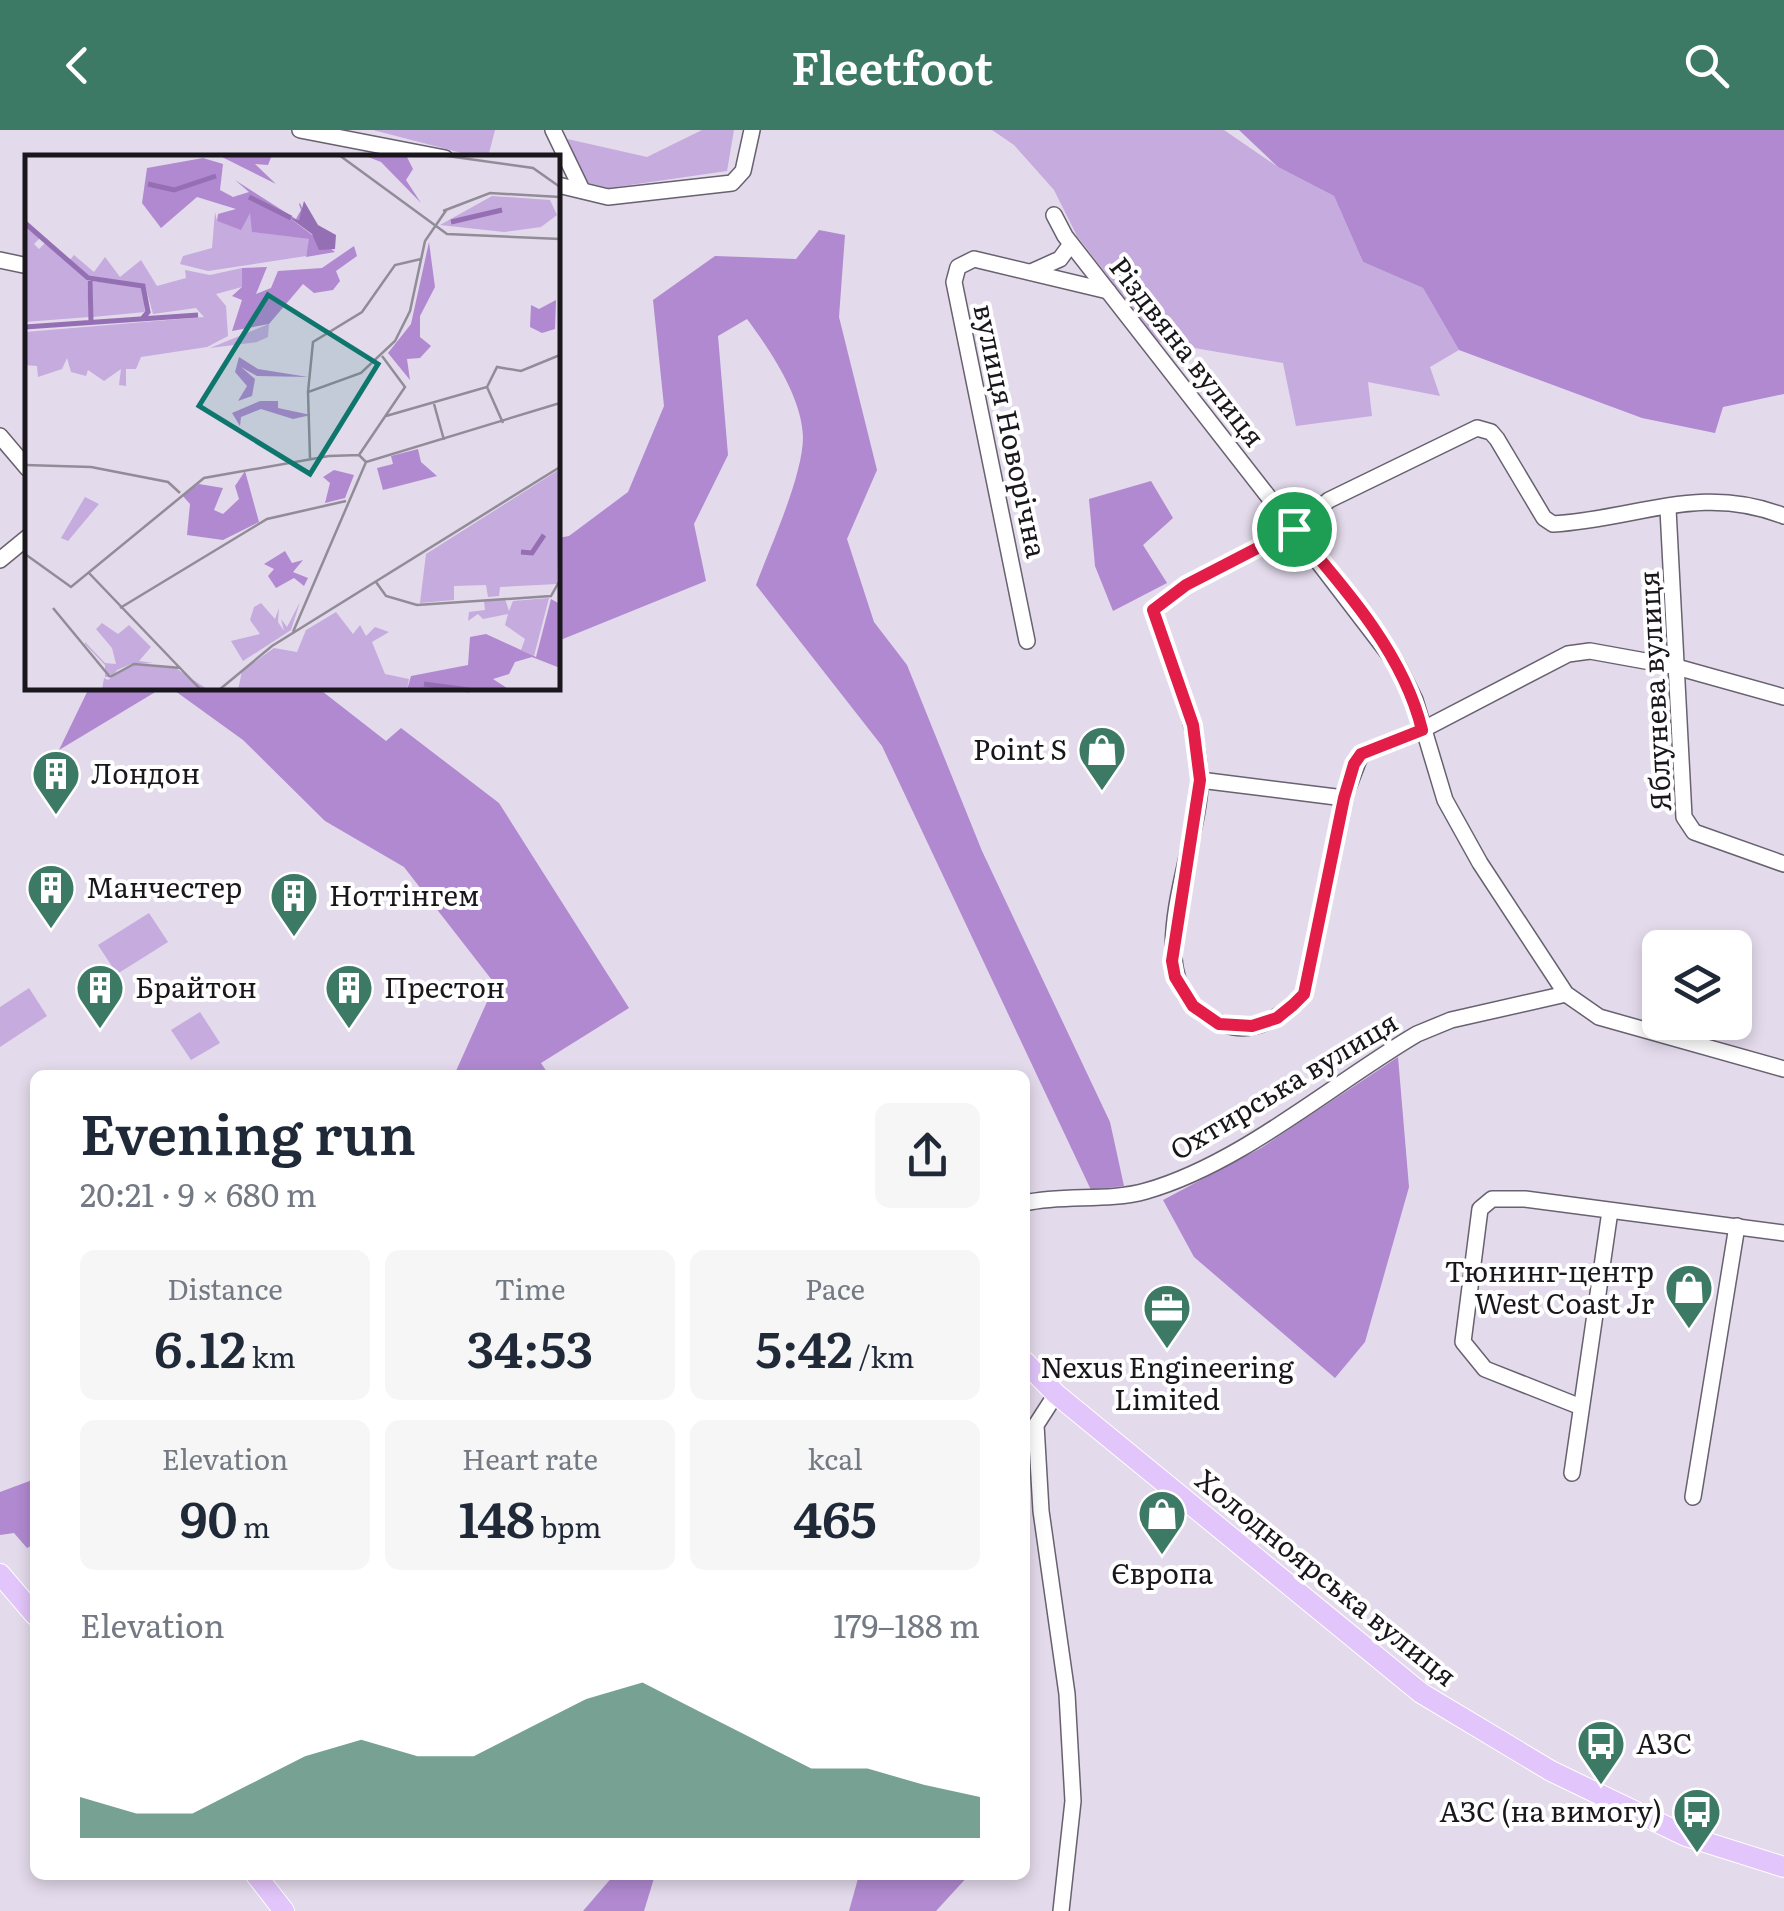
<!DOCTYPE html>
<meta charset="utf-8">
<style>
body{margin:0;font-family:Literata,serif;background:#f6f6f7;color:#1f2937;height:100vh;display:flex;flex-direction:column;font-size:38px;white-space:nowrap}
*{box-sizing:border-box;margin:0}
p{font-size:32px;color:#747a83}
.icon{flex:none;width:55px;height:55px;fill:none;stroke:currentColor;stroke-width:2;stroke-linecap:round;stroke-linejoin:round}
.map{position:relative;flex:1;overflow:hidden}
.drawer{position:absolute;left:30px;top:940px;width:1000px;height:810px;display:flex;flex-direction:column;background:#fff;border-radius:15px;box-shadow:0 5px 15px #0003}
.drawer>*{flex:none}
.tools{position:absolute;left:1642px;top:800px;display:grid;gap:20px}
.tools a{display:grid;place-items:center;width:110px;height:110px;border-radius:15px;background:#fff;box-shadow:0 5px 15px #0003;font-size:50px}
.pin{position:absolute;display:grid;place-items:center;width:85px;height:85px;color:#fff;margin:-42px;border:5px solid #fff;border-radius:50%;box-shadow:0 2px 10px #0007}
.round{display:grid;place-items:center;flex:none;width:105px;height:105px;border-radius:15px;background:#f6f6f7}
.head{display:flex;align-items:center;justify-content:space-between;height:170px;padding:0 50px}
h1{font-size:55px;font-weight:600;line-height:75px}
.figures{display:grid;grid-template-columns:repeat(3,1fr);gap:15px;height:170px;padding:10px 50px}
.figures div{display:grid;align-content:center;border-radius:15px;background:#f6f6f7;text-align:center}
.figures b{font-size:50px;font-weight:600}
.figures small{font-size:28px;font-weight:400}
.figures p{font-size:28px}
.chart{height:280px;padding:20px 50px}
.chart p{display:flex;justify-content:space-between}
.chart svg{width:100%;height:180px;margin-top:10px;fill:#3d7a66;opacity:.7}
header{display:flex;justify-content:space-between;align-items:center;height:130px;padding:0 50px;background:#3d7a66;color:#fff;font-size:45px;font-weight:600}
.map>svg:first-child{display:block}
</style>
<header><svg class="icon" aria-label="back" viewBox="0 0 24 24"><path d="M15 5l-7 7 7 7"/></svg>Fleetfoot<svg class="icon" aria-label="search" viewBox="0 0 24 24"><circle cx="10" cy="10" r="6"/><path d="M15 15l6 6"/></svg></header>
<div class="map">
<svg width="1784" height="1781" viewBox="0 0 1784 1781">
<rect width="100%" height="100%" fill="#e3daeb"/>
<g fill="#c6abde">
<polygon points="373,0 495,0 488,27 481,28"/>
<polygon points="702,0 734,0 727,41 609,58 585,52 563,8 647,27"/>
<polygon points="992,0 1224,0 1278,37 1334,66 1363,132 1423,158 1459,220 1430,237 1440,266 1368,252 1372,286 1296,296 1283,233 1159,212 1077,106 1054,60 1014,15"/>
<polygon points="149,783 168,812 117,844 98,815"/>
<polygon points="29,858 47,886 0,917 0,877"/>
<polygon points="200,882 220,913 191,930 171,900"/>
</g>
<g fill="#b089d0">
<polygon points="1239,0 1784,0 1784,264 1723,277 1715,303 1642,288 1459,220 1423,158 1363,132 1334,66 1278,37"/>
<path d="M819 100 845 105 839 187 877 340 847 409 874 492 907 535 982 721 1110 992 1124 1056 1091 1060 882 616 756 455C770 417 803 346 803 307 802 267 770 220 747 189L718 206 728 325 694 394 706 451 558 511V408L569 406 628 362 664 276 653 170 715 126 796 129Z"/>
<polygon points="1151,351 1173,388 1143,415 1167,453 1113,481 1095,436 1089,369"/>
<polygon points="89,558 162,558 59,620"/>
<polygon points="171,558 318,558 386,611 401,598 499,673 629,878 541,933 549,945 459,945 456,941 495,854 404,737 325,691 243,610"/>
<polygon points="1398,927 1409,1057 1365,1212 1335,1248 1194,1127 1163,1070 1261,1018"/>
<polygon points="35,1349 35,1414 27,1418 14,1403 0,1405 0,1362"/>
<polygon points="614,1745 655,1745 644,1781 583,1781"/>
<polygon points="859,1745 969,1745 936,1781 849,1781"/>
</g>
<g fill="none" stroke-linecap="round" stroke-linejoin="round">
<g stroke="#68616f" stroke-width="18">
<g id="minor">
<polyline points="300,0 445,28"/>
<polyline points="553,0 582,60"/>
<polyline points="558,55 608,67 732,53 743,41 752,0"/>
<polyline points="1054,85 1065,106 1285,388"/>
<polyline points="0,130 28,136"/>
<polyline points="1031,142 1060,129 1071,114"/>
<polyline points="0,306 28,339"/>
<polyline points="1668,379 1684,687 1694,702 1784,734"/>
<path d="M1784 386C1700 353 1638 389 1553 394L1544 388 1497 309 1491 302 1477 298 1329 370 1293 399 1185 455 1153 480C1171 536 1198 590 1200 650 1201 720 1126 860 1223 894 1255 906 1283 886 1304 863L1344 668 1361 624 1422 600 1568 524 1590 521 1673 536 1784 567"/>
<polyline points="1293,399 1398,536 1415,570 1445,670 1480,733 1566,864 1599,887 1784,939"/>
<polyline points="0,430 28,407"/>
<polyline points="1027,511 954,152 958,137 974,129 1108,161"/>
<polyline points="1200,650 1344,668"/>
<path d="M1025 1073C1065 1064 1107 1072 1146 1061 1241 1034 1332 954 1417 904L1451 890 1566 864"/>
<polyline points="1056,1264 1036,1295 1041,1381 1067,1564 1073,1671 1061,1781"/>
<polyline points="1581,1277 1485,1239 1463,1212 1480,1079 1492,1069 1525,1069 1784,1103"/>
<polyline points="1572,1343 1610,1081"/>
<polyline points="1693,1367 1737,1096"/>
</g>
</g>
<g stroke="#fff" stroke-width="22">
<g id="major">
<polyline points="1025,1232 1056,1264 1421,1563 1551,1641 1686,1706 1784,1737"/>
<polyline points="0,1444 35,1485"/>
<polyline points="256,1745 284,1781"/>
</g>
</g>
<use href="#minor" stroke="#fff" stroke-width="15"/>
<use href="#major" stroke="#e2c5fa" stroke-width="20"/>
</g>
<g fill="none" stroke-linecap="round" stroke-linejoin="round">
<g stroke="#fff" stroke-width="20">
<path id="route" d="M1294 399C1344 457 1404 524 1422 600L1361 624 1354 634 1344 668 1304 864 1293 875 1277 888 1252 896 1219 894 1193 876 1175 847 1172 831 1200 650 1193 595 1153 480 1186 455Z"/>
</g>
<use href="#route" stroke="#e11d48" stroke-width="12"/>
</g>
<defs>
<g id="shop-pin" transform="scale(2.5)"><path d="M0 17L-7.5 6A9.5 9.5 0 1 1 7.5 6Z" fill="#3d7a66" stroke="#fff"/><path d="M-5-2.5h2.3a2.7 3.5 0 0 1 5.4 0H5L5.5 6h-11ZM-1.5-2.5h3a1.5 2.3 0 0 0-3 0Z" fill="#fff"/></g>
<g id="building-pin" transform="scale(2.5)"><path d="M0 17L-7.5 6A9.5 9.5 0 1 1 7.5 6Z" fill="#3d7a66" stroke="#fff"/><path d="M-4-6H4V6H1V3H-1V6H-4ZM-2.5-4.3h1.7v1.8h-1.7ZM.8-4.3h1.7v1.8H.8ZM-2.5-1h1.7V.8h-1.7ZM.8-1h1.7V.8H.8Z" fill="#fff"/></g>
<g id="office-pin" transform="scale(2.5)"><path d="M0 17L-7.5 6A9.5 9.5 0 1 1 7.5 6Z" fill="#3d7a66" stroke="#fff"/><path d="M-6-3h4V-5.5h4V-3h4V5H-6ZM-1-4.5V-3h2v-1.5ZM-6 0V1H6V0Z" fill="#fff"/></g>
<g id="bus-pin" transform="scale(2.5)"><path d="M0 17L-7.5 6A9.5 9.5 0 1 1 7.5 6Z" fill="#3d7a66" stroke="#fff"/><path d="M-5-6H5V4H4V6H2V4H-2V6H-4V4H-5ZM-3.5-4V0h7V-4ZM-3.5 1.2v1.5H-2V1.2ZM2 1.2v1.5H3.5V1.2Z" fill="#fff"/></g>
</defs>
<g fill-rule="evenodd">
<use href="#shop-pin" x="1102" y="620"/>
<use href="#building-pin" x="56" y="644"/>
<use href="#building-pin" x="51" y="758"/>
<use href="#building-pin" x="294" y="766"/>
<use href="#building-pin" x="100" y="858"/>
<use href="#building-pin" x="349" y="858"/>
<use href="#shop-pin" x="1689" y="1158"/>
<use href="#office-pin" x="1167" y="1178"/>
<use href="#shop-pin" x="1162" y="1384"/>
<use href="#bus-pin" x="1601" y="1614"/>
<use href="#bus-pin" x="1697" y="1682"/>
</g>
<g text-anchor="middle" stroke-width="8" stroke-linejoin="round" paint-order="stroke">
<g font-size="28" fill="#19161c" stroke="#fff">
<text transform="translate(1187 222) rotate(52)" y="10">Різдвяна вулиця</text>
<text transform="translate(1010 301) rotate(78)" y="10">вулиця Новорічна</text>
<text transform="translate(1655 561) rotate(-93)" y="10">Яблунева вулиця</text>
<text transform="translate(1284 956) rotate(-31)" y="10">Охтирська вулиця</text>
<text transform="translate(1326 1448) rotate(39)" y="10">Холодноярська вулиця</text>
</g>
<g font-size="28" fill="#19161c" stroke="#fff" text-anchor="start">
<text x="1067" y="630" text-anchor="end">Point S</text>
<text x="91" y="654">Лондон</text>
<text x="86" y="768">Манчестер</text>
<text x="329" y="776">Ноттінгем</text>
<text x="135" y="868">Брайтон</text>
<text x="384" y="868">Престон</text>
<text x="1654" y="1152" text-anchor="end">Тюнинг-центр<tspan x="1654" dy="32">West Coast Jr</tspan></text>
<text x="1167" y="1248" text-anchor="middle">Nexus Engineering<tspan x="1167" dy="32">Limited</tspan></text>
<text x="1162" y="1454" text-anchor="middle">Європа</text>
<text x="1636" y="1624">АЗС</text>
<text x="1662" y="1692" text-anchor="end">АЗС (на вимогу)</text>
</g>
</g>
<g transform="translate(25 25)">
<rect width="535" height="535" fill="#e3daeb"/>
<path d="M467 41 525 45 532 60 516 72 479 77 415 70ZM190 57 192 66 215 74 224 58 230 61 228 77 285 84 281 101 183 116 155 109 158 101 187 93ZM0 71 15 83 9 89 14 94 20 88 62 124 64 162 0 167ZM49 100 69 117 80 102 95 122 116 105 132 131 161 123 160 115 185 120 217 113V132L191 139 201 151 203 181 182 192 116 202 111 214H101V231L94 230 96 214 79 226 63 215 61 221 46 217 42 203 37 214 13 222 12 211 0 210V177L179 162 171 153 128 159 120 130 64 123 44 106ZM66 126 117 132 120 157 68 162ZM244 169 243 182 232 187 185 193ZM535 314 532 429 475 432 474 441 463 442 461 430 429 431V445L395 448 401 399ZM60 342 74 349 43 386 36 383ZM524 443 509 501 496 495 500 484 480 470 483 459 458 464 453 459 443 466 444 457 460 455 459 446 480 444 484 456 488 446ZM275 447 266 475 218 506 206 486 235 479 225 465 229 452 236 448 250 464 254 453 253 467 259 476 256 464 262 472ZM311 457 328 479 335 470 341 481 350 472 364 477 347 487 360 519 384 524 382 535H213L217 516 249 493 272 497 281 475ZM77 468 93 479 104 470 126 492 114 506 128 508 106 509 92 515 88 521 109 510 149 512 182 534 77 535 79 523 83 525 87 522H80V510L60 489V487L80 508 91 509 87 493 71 474Z" fill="#c6abde"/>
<path d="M193 0H247L243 10 230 9 251 29ZM338 0H381L388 14 381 25 396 48 356 7ZM178 3 198 9 195 35 208 42 224 37 210 25 271 64 276 55 274 49 275 48 278 55 274 65 266 64 310 97 281 102 284 84 227 77 225 58 216 75 192 66 193 59 211 54 172 42 136 73 117 48 122 13ZM404 87 410 132 395 161V182L406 191 395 203 382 204 385 225 363 198 386 169ZM329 91 332 101 311 116 315 126 308 135 289 138 278 129 244 169 207 176 217 145 207 141 217 132V113L242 112 231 139 246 133 253 116 297 113ZM531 145 530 174 517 178 505 172 506 150 514 154ZM214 202 233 214 283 222 232 221 216 212 230 224 227 241 213 246 222 231 210 217ZM235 246H253V253L286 260 268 264 236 254 216 262 215 271 207 258ZM393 294 396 307 412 321 358 335 352 313 368 309 366 301ZM309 315 329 320 320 343 300 348 305 328 298 322ZM220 316 234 367 198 385 162 380 165 349 157 340 174 329 198 333 189 355 198 359 214 344 210 331ZM260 396 267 408 278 405 268 417 283 423 279 431 269 423 251 433 243 421 249 414 239 409ZM526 444 535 449V513L507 502 490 507 484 519 468 524 485 535H382L386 521 443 510 445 482 461 479 511 502Z" fill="#b089d0"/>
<path d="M279 46 293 70 311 80 310 94 294 95 287 79 265 63 274 65Z" fill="#956fb3"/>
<path fill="none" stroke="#956fb3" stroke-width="5" d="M123 29 149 35 191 21M224 42 266 63M426 67 477 55M0 68 63 123 118 131 123 157 117 164M65 126 66 167M0 172 173 160M496 397 507 398 519 380M399 529 444 535"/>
<path fill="none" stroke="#928c98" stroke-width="2.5" d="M314 0 422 79 535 84M415 0 508 13 535 32M418 56 465 38 535 42M462 232 478 268M283 237 288 187 337 157 370 110 396 104M409 249 419 285M361 261 462 232 472 212 496 216 535 200M334 300 380 232 357 201M285 303 283 237 336 218 370 186 385 156 400 86 422 54M0 310 66 312 143 327 155 338M0 399 46 432 179 323 304 301 334 300 341 307M63 417 176 535M351 427 361 441 392 450 526 441 535 425M28 453 85 522M95 453 242 364 321 346M268 477 341 307 535 248M85 522 109 509 156 513M194 535 247 491 535 312"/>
<path fill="#0f766e" fill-opacity="0.15" stroke="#0f766e" stroke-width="5" d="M243 140 353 209 285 319 174 251Z"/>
<rect width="535" height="535" fill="none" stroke="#19161c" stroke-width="5"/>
</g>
</svg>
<div class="tools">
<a><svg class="icon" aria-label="layers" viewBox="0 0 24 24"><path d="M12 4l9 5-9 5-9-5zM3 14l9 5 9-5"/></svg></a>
</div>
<div class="pin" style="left:1294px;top:399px;background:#1e9e55"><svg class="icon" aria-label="arrive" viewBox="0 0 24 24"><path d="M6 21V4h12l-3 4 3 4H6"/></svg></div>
<section class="drawer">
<div class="head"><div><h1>Evening run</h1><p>20:21 · 9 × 680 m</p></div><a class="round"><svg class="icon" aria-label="share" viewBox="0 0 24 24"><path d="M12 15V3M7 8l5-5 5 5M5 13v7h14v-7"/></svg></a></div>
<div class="figures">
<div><p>Distance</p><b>6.12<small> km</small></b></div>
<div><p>Time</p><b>34:53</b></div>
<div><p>Pace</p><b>5:42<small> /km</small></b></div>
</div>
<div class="figures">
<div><p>Elevation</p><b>90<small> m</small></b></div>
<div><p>Heart rate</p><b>148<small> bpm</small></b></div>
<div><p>kcal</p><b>465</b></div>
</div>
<div class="chart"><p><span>Elevation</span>179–188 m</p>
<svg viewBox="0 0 160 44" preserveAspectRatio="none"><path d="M0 44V34L10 38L20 38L30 31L40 24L50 20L60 24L70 24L80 17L90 10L100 6L110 13L120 20L130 27L140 27L150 31L160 34V44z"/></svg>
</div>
</section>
</div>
